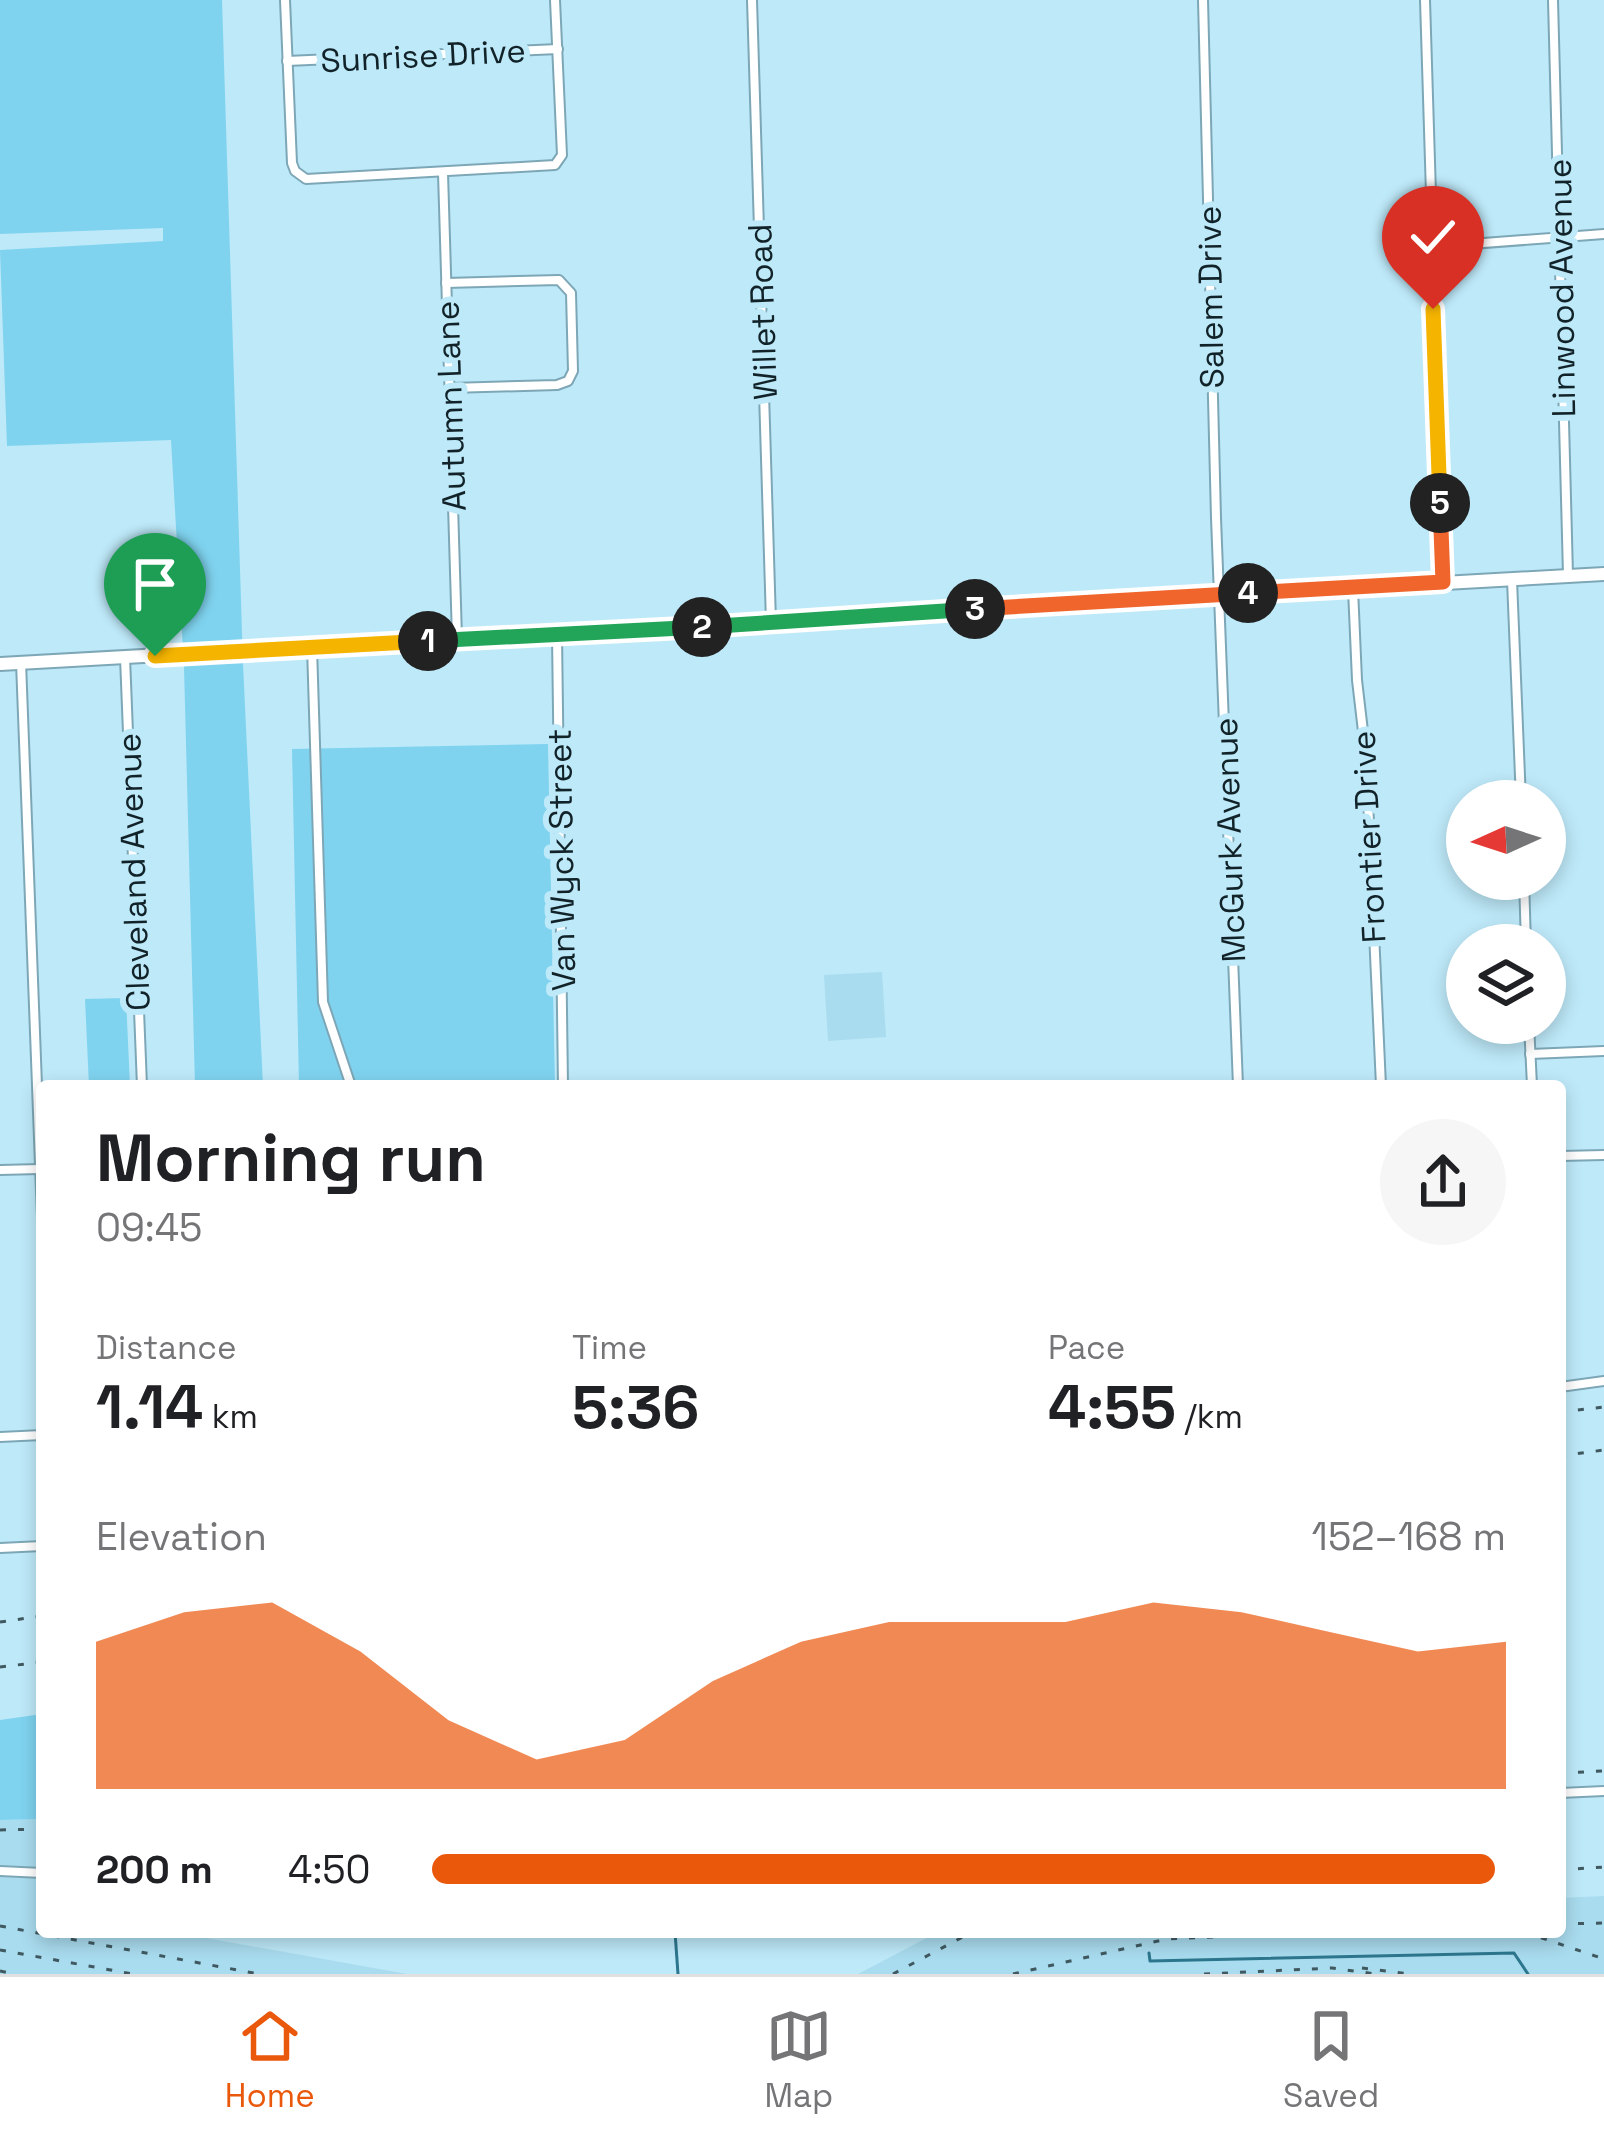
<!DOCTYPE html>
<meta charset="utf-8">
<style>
body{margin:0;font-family:"Space Grotesk",sans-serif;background:#f6f6f6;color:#202124;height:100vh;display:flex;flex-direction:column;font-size:45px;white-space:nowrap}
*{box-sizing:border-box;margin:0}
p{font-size:39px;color:#757577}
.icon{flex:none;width:66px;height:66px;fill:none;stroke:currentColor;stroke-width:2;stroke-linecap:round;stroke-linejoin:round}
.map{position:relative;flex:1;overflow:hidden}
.sheet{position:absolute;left:36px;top:1080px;width:1530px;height:858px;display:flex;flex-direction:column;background:#fff;border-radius:12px;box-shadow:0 6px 18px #0003}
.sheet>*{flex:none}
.needle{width:78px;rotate:267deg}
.buttons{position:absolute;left:1446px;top:780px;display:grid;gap:24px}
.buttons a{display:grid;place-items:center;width:120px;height:120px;border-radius:50%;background:#fff;box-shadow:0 6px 18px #0003;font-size:60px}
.pin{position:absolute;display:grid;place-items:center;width:102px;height:102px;color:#fff;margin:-123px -51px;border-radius:50% 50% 50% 0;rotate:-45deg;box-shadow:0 0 12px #0007}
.pin .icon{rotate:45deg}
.km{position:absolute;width:60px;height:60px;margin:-30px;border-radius:50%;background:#222;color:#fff;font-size:33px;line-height:60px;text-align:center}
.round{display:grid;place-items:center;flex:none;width:126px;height:126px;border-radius:63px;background:#f6f6f6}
.summary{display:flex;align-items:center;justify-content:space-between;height:204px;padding:0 60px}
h1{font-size:66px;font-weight:600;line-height:90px}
.metrics{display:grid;grid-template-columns:repeat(3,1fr);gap:18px;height:204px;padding:12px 60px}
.metrics div{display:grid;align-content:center}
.metrics b{font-size:60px;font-weight:600}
.metrics small{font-size:33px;font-weight:400}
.metrics p{font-size:33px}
.chart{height:336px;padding:24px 60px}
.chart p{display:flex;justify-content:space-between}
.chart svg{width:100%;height:216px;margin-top:12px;fill:#ea580c;opacity:.7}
ul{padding:0 60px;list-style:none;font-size:39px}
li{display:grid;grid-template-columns:192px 144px 1fr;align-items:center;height:90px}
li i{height:30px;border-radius:15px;background:#ea580c}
.tabs{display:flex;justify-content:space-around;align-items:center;height:168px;border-top:3px solid #e0e0e0;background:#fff;font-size:33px;color:#757577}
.tabs a{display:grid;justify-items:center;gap:6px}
.tabs .active{color:#ea580c}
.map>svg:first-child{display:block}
</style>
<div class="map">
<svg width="1604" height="1974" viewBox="0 0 1604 1974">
<rect width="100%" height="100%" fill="#bee9f9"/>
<g fill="#a9dcef">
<polygon points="882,972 886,1037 828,1041 824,975"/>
<polygon points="42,1819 42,1932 173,1932 407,1974 0,1974 0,1820"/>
<polygon points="1604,1896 1604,1974 858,1974 938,1932 1560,1932 1560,1898"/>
</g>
<g fill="#7fd3ef">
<polygon points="0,0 222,0 243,664 263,1086 195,1086 184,667 171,440 7,446 0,250 163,241 163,228 0,234"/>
<polygon points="548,744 555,1086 299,1086 292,749"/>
<polygon points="126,998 130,1086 89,1086 85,999"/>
<polygon points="42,1714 42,1819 0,1820 0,1720"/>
</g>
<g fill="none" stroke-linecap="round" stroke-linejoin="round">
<g stroke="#2d778e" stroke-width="3">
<polyline points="675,1932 678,1974"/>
<polyline points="1149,1953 1150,1961 1514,1953 1528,1974"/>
</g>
<g stroke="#7da7b6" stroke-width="12">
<g id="minor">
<polyline points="285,0 292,163 295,171 306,179 555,165 562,155 555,0"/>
<polyline points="752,0 771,622"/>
<polyline points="1203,0 1216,518 1238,1086"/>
<polyline points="1425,0 1443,582"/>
<polyline points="1553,0 1568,575"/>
<polyline points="287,61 558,49"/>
<polyline points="443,173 457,638"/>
<polyline points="1431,247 1604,234"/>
<polyline points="446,283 559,280 571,293 573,371 568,381 557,385 450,388"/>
<polyline points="1512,580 1521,801"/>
<polyline points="1353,589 1357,680 1366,757 1381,1086"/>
<polyline points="557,635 563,1086"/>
<polyline points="312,647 323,1002 351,1086"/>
<polyline points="125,657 142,1086"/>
<polyline points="21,662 42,1218"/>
<polyline points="1524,879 1526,945"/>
<polyline points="1529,1023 1532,1086"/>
<polyline points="1530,1054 1604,1051"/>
<polyline points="1560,1156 1604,1155"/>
<polyline points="0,1170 40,1169"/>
<polyline points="1560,1387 1604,1381"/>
<polyline points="0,1437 42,1435"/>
<polyline points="0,1548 42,1546"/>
<polyline points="1560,1793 1604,1791"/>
<polyline points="0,1871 42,1873"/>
</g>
</g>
<g stroke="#7da7b6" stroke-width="16">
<polyline id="primary" points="0,664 1604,574"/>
</g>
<use href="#minor" stroke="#fff" stroke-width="8"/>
<use href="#primary" stroke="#fff" stroke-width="12"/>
<g stroke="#405961" stroke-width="3" stroke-dasharray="6 12" stroke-linecap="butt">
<polyline points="1560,1412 1604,1407"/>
<polyline points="1560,1456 1604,1450"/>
<polyline points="0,1622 42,1616"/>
<polyline points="0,1667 42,1662"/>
<polyline points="1560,1773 1604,1771"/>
<polyline points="0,1830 42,1829"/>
<polyline points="1560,1870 1604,1867"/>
<polyline points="1560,1924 1604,1923"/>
<polyline points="0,1926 259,1974"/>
<polyline points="1524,1932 1604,1959"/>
<polyline points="0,1950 133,1974"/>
<polyline points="1362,1968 1410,1974"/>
<polyline points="0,1971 15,1974"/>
<polyline points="893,1974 972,1932"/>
<polyline points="1013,1974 1167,1939 1337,1932"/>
<polyline points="1204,1974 1332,1968 1376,1974"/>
</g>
</g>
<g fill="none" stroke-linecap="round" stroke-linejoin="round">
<g stroke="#fff" stroke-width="24">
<polyline id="split-1" points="155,656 428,641"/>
</g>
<g stroke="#fff" stroke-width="24">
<polyline id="split-2" points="428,641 702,627"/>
</g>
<g stroke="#fff" stroke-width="24">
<polyline id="split-3" points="702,627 975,609"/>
</g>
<g stroke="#fff" stroke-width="24">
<polyline id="split-4" points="975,609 1248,593"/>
</g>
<g stroke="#fff" stroke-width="24">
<polyline id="split-5" points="1248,593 1443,582 1440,503"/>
</g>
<g stroke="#fff" stroke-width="24">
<polyline id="split-6" points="1433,309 1440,503"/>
</g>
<use href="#split-1" stroke="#f5b400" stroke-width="15"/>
<use href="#split-2" stroke="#22a559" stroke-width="15"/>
<use href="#split-3" stroke="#22a559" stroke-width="15"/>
<use href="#split-4" stroke="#f0652b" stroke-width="15"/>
<use href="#split-5" stroke="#f0652b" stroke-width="15"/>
<use href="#split-6" stroke="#f5b400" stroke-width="15"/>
</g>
<g text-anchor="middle" stroke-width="12" stroke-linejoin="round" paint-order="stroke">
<g font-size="33" fill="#112228" stroke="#bee9f9">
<text transform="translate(423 55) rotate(-3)" y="12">Sunrise Drive</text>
<text transform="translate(1561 288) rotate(-91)" y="12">Linwood Avenue</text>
<text transform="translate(1210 297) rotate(-91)" y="12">Salem Drive</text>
<text transform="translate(762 312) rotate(-92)" y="12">Willet Road</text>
<text transform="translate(450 406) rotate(-92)" y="12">Autumn Lane</text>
<text transform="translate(1368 837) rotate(-93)" y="12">Frontier Drive</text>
<text transform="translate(1229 840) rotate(-92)" y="12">McGurk Avenue</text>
<text transform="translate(561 860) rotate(-91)" y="12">Van Wyck Street</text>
<text transform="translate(133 872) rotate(-92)" y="12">Cleveland Avenue</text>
</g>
</g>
</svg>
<div class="buttons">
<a><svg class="needle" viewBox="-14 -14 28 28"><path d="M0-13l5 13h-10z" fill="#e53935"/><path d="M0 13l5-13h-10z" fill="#757577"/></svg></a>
<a><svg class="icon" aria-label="layers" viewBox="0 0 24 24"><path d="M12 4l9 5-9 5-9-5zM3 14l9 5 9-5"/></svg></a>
</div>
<div class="pin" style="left:155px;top:656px;background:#1e9e55"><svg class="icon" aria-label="arrive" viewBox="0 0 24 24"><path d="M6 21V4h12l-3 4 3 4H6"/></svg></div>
<div class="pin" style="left:1433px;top:309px;background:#d93025"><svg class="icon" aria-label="check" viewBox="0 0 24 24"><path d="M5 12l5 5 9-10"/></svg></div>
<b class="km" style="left:428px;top:641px">1</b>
<b class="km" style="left:702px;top:627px">2</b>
<b class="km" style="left:975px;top:609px">3</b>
<b class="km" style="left:1248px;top:593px">4</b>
<b class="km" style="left:1440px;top:503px">5</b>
<section class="sheet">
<div class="summary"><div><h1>Morning run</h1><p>09:45</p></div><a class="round"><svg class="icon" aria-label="share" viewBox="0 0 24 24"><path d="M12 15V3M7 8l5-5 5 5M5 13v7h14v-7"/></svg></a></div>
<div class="metrics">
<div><p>Distance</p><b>1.14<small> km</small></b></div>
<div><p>Time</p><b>5:36</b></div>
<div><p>Pace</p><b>4:55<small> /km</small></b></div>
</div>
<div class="chart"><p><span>Elevation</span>152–168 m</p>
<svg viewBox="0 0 160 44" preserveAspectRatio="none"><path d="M0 44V14L10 8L20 6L30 16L40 30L50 38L60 34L70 22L80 14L90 10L100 10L110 10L120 6L130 8L140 12L150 16L160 14V44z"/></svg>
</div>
<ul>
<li><b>200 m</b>4:50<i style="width:99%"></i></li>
</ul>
</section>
</div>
<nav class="tabs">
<a class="active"><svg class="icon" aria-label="home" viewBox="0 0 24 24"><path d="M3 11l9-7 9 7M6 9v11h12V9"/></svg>Home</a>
<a><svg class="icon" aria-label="map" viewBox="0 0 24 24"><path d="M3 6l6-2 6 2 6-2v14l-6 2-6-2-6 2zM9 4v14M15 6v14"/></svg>Map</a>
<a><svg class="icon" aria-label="saved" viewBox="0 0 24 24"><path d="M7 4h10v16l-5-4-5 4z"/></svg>Saved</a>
</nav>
